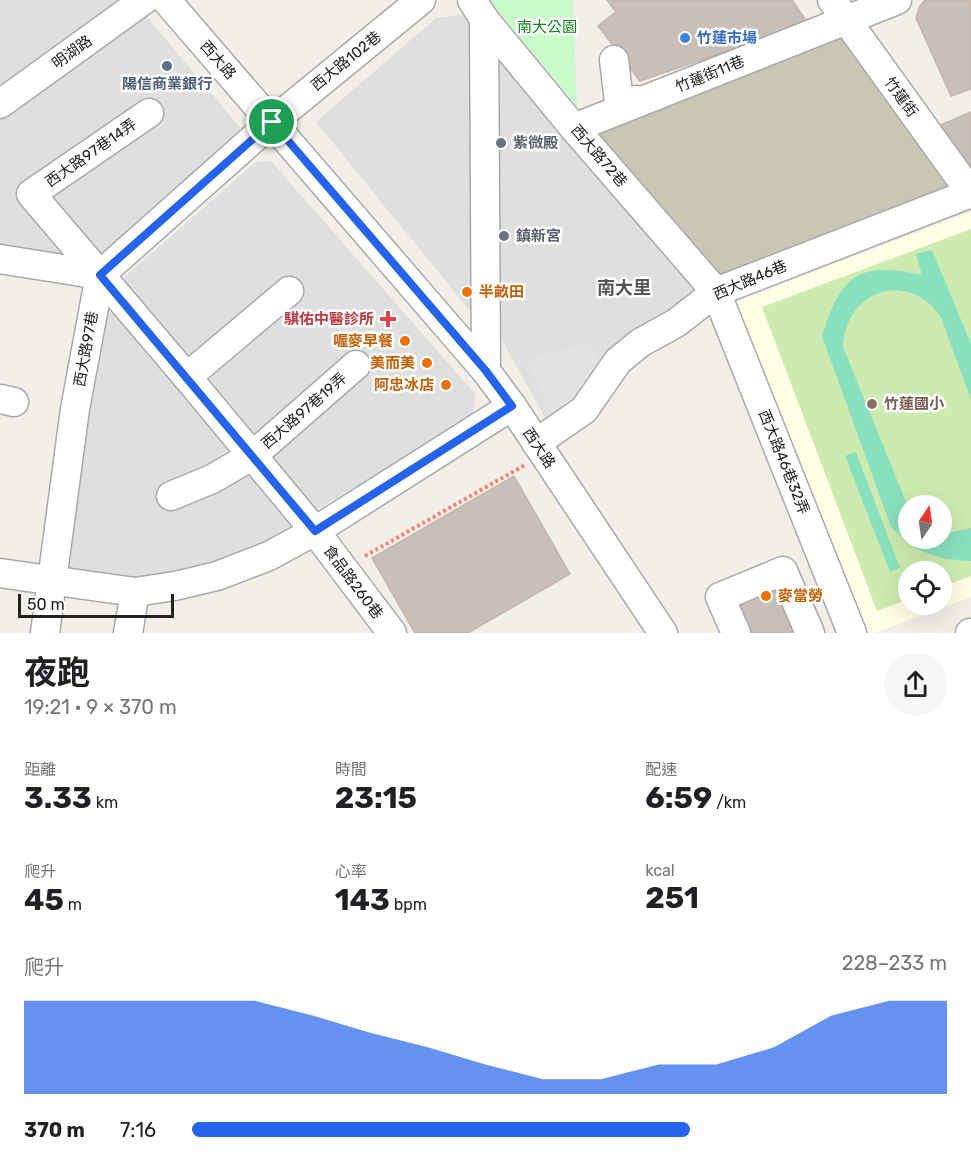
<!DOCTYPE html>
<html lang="zh-TW">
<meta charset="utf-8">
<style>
body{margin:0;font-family:Rubik,"Noto Sans TC",sans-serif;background:#f6f6f6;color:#202124;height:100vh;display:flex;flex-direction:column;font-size:22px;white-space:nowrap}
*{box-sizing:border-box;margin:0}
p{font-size:20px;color:#757577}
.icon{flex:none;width:33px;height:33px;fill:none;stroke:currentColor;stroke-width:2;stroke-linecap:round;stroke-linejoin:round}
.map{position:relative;height:633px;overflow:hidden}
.side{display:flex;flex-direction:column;background:#fff;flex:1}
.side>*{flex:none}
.needle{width:39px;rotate:13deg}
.controls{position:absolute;left:898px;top:495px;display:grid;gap:12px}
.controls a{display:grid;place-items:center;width:54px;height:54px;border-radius:50%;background:#fff;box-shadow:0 6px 24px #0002;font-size:30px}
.scale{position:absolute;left:18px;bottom:15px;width:156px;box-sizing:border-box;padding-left:6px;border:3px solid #222;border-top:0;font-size:16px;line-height:21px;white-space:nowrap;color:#222;-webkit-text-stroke:4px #fff;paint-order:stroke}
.pin{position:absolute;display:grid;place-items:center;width:51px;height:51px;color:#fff;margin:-26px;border:3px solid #fff;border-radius:50%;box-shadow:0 2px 6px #0007}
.round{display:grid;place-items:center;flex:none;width:63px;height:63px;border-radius:32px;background:#f6f6f6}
.overview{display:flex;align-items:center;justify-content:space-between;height:102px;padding:0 24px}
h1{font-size:33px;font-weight:700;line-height:45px}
.figures{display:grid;grid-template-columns:repeat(3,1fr);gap:9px;height:102px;padding:6px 24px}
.figures div{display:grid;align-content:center}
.figures b{font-size:30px;font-weight:700}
.figures small{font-size:16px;font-weight:400}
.figures p{font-size:16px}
.chart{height:168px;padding:12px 24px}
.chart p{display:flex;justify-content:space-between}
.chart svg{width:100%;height:108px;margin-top:6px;fill:#2563eb;opacity:.7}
ul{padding:0 24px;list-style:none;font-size:20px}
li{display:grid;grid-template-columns:96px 72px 1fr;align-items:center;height:45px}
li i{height:15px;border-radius:8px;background:#2563eb}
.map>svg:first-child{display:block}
</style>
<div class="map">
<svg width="971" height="633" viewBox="0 0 971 633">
<rect width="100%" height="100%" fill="#f2efe9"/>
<g fill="#e0dfdf">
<polygon points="0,0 128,0 0,89"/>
<polygon points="466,14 477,27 481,305 471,312 316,122 436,18"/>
<polygon points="146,16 243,131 97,263 0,250 0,119"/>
<polygon points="494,44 701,297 551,429 497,331"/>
<polygon points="271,161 476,395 472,419 316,510 256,442 122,279 256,162"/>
<polygon points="118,306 237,444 166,494 253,470 298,532 223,565 138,584 63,576 104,309"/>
</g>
<path fill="#ffffe5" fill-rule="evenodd" d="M971 212V597L875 633H860L735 302ZM909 506H942V538H909ZM909 572H942V604H909Z"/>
<polygon fill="#c7c7b4" points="839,34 954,190 719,281 594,135"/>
<path fill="#cdebb0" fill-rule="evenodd" d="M971 229V576L942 587V572H909V599L877 611 762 307ZM909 506H942V538H909Z"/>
<polygon fill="#c8facc" points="489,0 573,0 577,107"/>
<g fill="#88e0be">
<path d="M932 250 971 344V400L941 317C908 269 845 290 843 347L909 509V538H942V532H953L971 528V561L945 559 916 549 891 527 822 336C841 275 858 261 922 275L916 254Z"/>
<polygon points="856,452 900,568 890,572 845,456"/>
</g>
<polygon fill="#e2e2e2" points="591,342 604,373 554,422 525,360"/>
<g fill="#c7bfb8" stroke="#c4b6ab" stroke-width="1.5">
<polygon points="607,0 792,0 808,23 640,81 598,26 616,12"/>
<polygon points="925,0 971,0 971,89 951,96 916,18 920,6"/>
<polygon points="971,112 971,168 968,167 938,126"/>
<polygon points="514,476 570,574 468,633 415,633 372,558"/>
<polygon points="779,582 799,628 789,633 744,633 717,609"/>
</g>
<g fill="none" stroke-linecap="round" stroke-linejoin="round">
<g stroke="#a9a9a9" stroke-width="31">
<g id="minor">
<polyline points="166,0 486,371 512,406 663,633"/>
<polyline points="472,0 484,19 486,371"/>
<polyline points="832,0 971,193"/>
<polyline points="484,19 574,128 716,292 852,633"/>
<polyline points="614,60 620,110 636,100"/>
<polyline points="0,104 144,0"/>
<polyline points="149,113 31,194 187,377 315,531 392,633"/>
<polyline points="574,128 897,0"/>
<polyline points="0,259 100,275"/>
<polyline points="187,377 289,291"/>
<polyline points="0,399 14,402"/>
<polyline points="536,443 584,410 618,361 640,343 676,323 716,292 971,193"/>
<polyline points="171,496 212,479 252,456 356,365"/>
<polyline points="0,573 135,592 175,586 217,576 269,556 315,531 512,406"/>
<polyline points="45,633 75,409 100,275 272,122 421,0"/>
<polyline points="128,633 135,592"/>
<polyline points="736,633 720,597 783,571 810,633"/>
<polyline points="970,633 971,633"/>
</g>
</g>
<polyline stroke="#fa8072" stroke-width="4" stroke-dasharray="3 3" stroke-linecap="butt" points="365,556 525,465"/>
<use href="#minor" stroke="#fff" stroke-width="28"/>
</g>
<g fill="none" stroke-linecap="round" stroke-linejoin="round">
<g stroke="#fff" stroke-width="12">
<polygon id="route" points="272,122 486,371 512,406 315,531 100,275"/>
</g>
<use href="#route" stroke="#2563eb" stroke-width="8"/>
</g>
<circle fill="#3f7fe0" stroke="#fff" stroke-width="2" cx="685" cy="38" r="6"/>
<circle fill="#5c6f8a" stroke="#fff" stroke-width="2" cx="167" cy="66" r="6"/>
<g fill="#6b7280" stroke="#fff" stroke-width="2">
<circle cx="501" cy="143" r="6"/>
<circle cx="504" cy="236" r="6"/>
</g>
<g fill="#e8710a" stroke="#fff" stroke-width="2">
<circle cx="467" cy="292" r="6"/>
<circle cx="405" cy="341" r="6"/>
<circle cx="427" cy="363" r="6"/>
<circle cx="446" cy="385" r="6"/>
<circle cx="766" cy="596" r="6"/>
</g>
<path fill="#e0444e" stroke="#fff" stroke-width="2" d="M385 310h6v6h6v6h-6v6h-6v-6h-6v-6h6z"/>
<circle fill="#8d6e63" stroke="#fff" stroke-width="2" cx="872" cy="404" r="6"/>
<g text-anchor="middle" stroke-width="5" stroke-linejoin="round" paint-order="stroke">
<g font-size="15" fill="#0c8416" stroke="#fff">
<text x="547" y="32">南大公園</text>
</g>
<g font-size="15" font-weight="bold" fill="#366cbe" stroke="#fff" text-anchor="start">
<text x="697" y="43">竹蓮市場</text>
</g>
<g font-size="15" fill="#222" stroke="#fff">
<text transform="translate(72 52) rotate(-36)" y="5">明湖路</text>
<text transform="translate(218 60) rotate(49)" y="5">西大路</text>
<text transform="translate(346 61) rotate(-39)" y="5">西大路102巷</text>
<text transform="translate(710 74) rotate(-22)" y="5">竹蓮街11巷</text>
<text transform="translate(901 97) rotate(54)" y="5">竹蓮街</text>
<text transform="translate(91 153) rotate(-35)" y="5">西大路97巷14弄</text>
<text transform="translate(599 156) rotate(49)" y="5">西大路72巷</text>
<text transform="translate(750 280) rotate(-23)" y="5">西大路46巷</text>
<text transform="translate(86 349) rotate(-80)" y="5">西大路97巷</text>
<text transform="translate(304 411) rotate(-41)" y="5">西大路97巷19弄</text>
<text transform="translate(539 448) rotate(56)" y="5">西大路</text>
<text transform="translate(784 462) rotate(68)" y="5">西大路46巷32弄</text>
<text transform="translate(353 582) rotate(53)" y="5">食品路260巷</text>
</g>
<g font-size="15" font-weight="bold" fill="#4e5e75" stroke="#fff">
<text x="167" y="89">陽信商業銀行</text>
</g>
<g font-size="15" font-weight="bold" fill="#5b616d" stroke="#fff" text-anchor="start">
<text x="513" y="148">紫微殿</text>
<text x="516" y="241">鎮新宮</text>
</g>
<g font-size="15" font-weight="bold" fill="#c56008" stroke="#fff" text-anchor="end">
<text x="479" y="297" text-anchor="start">半畝田</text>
<text x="393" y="346">喔麥早餐</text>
<text x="415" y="368">美而美</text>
<text x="434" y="390">阿忠冰店</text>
<text x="778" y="601" text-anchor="start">麥當勞</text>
</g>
<g font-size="15" font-weight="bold" fill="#be3a42" stroke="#fff" text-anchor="end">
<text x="374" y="324">騏佑中醫診所</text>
</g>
<g font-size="15" font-weight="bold" fill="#785e54" stroke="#fff" text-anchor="start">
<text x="884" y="409">竹蓮國小</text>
</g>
<g font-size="18" font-weight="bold" fill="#555" stroke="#fff">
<text x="624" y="294">南大里</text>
</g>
</g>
</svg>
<div class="controls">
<a><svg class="needle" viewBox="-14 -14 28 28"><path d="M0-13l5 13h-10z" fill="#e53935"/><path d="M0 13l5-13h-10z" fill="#757577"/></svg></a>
<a><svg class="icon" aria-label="locate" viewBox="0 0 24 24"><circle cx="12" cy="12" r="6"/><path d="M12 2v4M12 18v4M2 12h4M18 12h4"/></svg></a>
</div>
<div class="scale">50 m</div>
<div class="pin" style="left:272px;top:122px;background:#1e9e55"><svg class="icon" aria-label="arrive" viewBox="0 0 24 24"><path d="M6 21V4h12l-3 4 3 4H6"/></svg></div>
</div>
<section class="side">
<div class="overview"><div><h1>夜跑</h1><p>19:21 · 9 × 370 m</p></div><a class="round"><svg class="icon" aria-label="share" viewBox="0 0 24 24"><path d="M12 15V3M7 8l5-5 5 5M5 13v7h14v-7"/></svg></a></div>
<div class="figures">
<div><p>距離</p><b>3.33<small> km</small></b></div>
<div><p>時間</p><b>23:15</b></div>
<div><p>配速</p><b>6:59<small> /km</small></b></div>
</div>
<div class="figures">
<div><p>爬升</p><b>45<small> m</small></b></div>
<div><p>心率</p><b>143<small> bpm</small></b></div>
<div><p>kcal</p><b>251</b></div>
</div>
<div class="chart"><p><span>爬升</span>228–233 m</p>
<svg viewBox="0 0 160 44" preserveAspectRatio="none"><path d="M0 44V6L10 6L20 6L30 6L40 6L50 12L60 19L70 25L80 32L90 38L100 38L110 32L120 32L130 25L140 12L150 6L160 6V44z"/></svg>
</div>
<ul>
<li><b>370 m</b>7:16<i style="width:66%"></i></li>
</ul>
</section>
